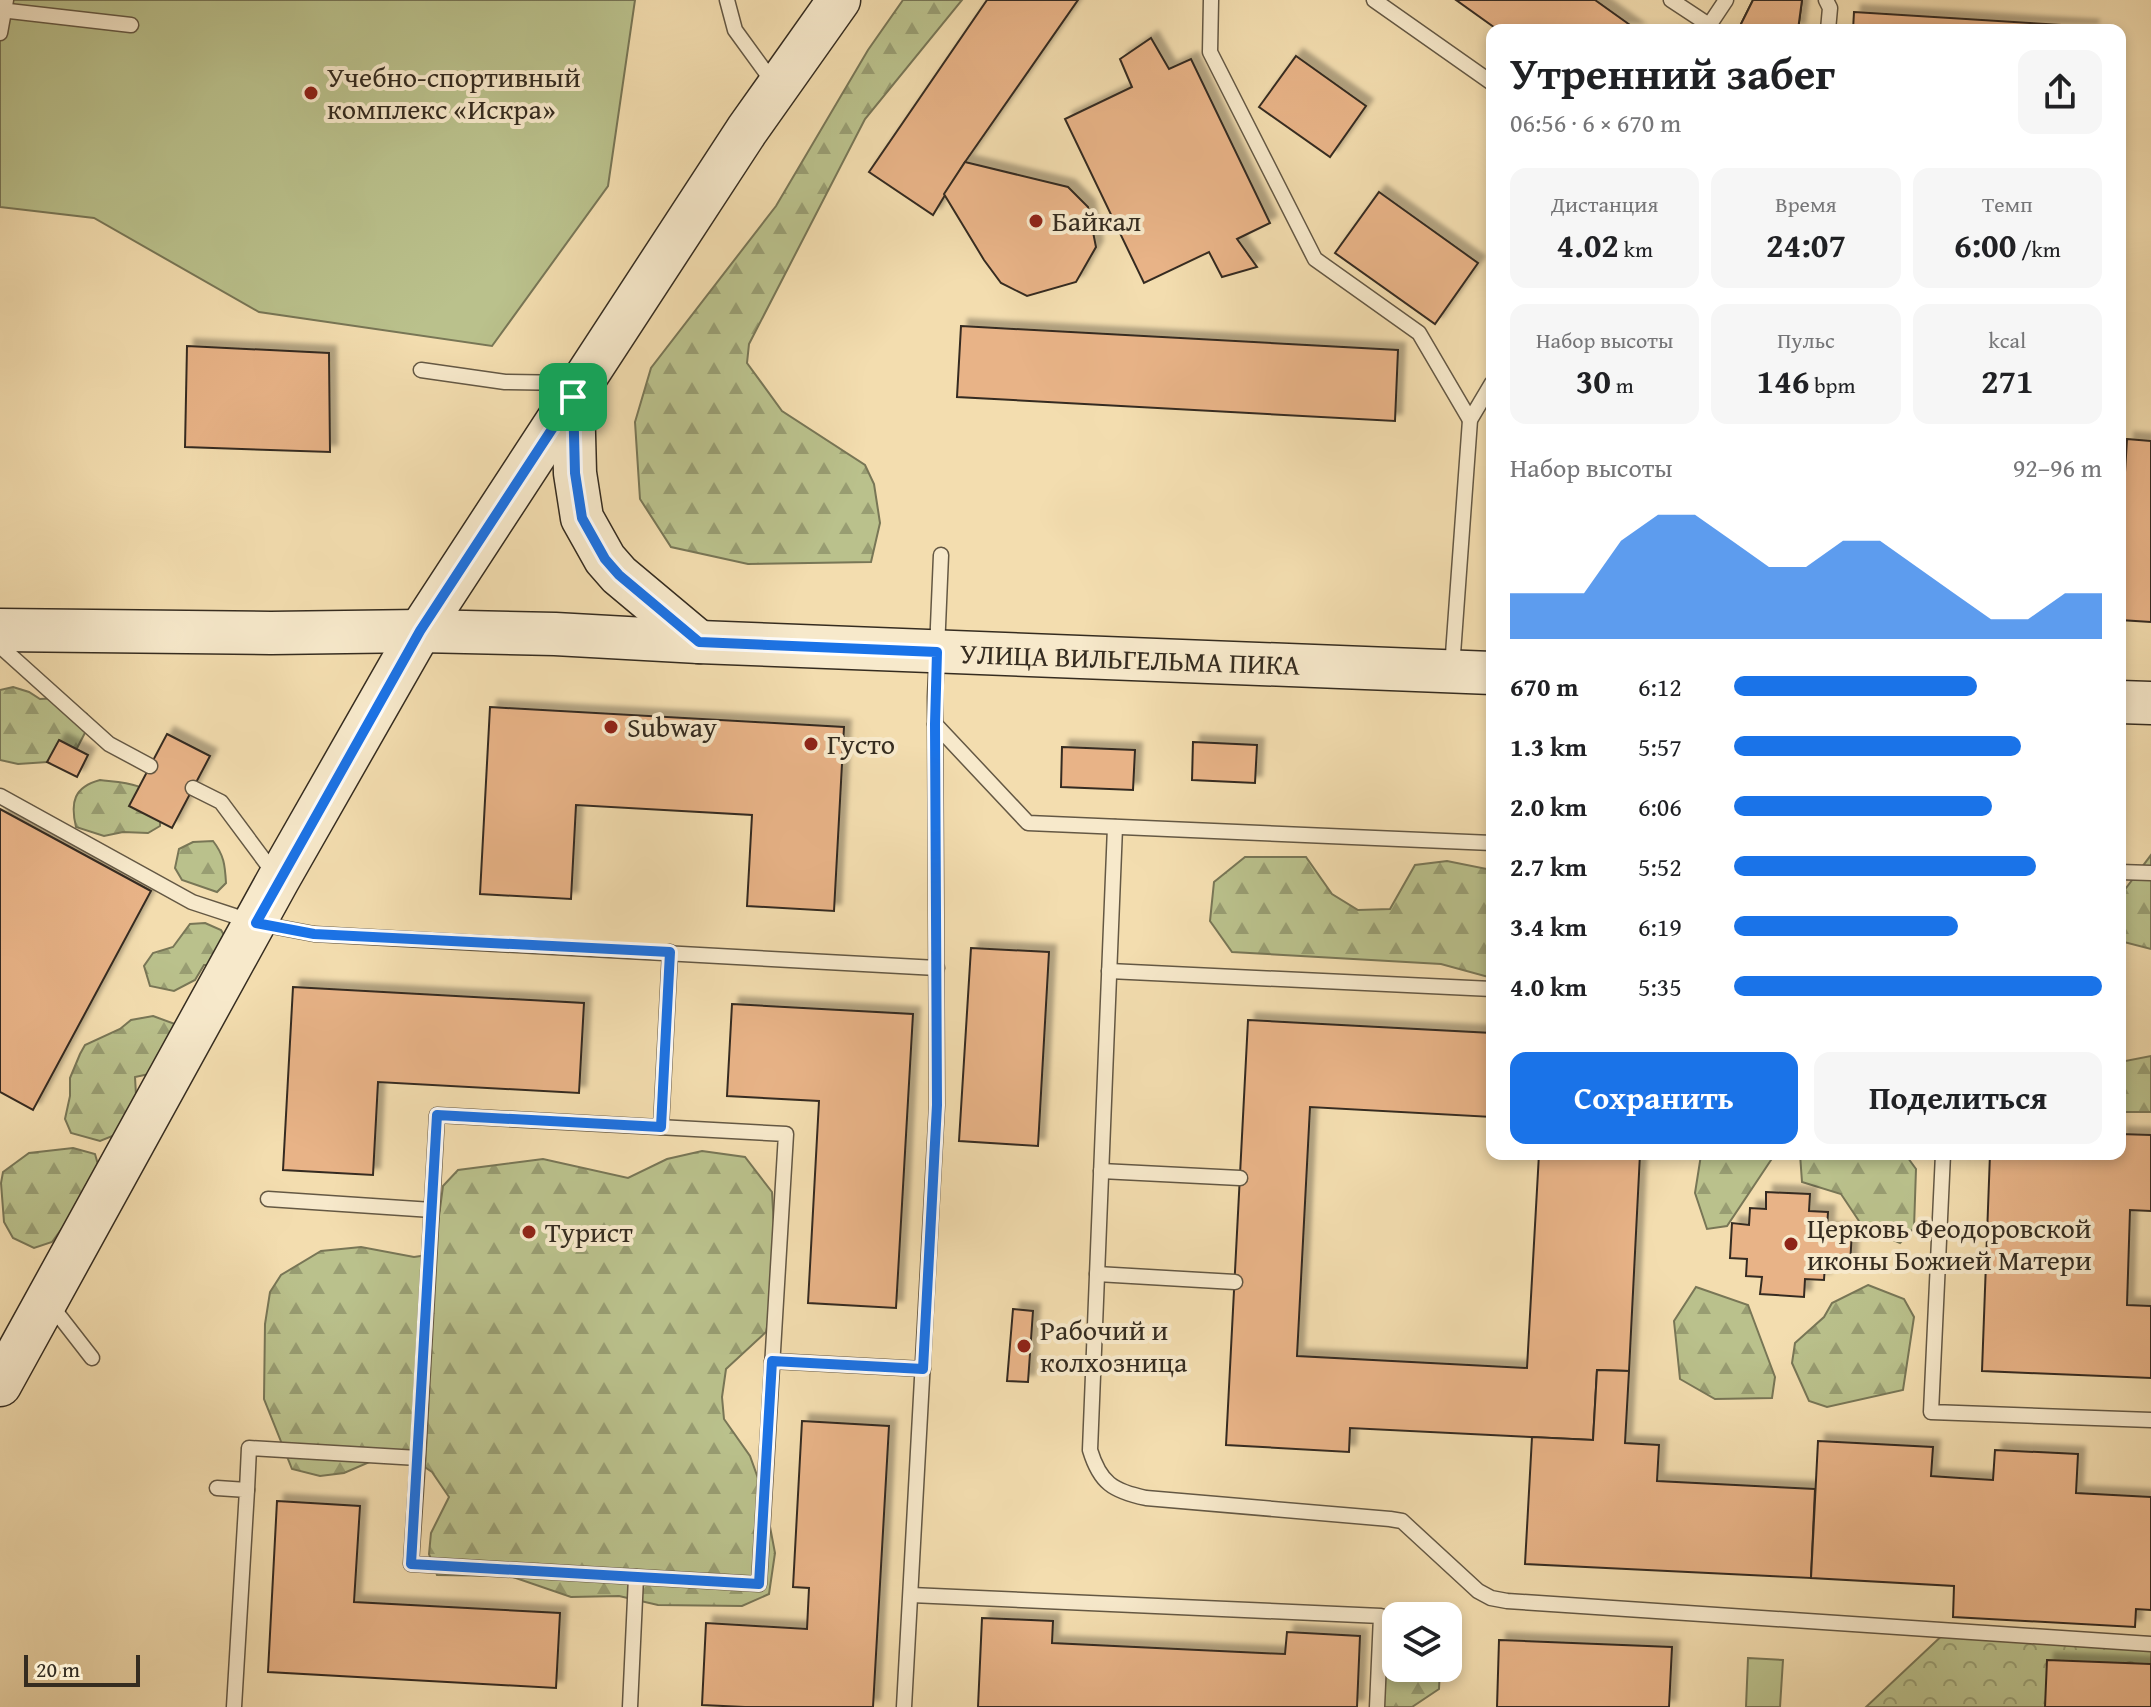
<!DOCTYPE html>
<html lang="ru">
<meta charset="utf-8">
<style>
body{margin:0;font-family:"Gentium Book Plus",serif;background:#f6f6f6;color:#202124;height:100vh;display:flex;flex-direction:column;font-size:30px;white-space:nowrap}
*{box-sizing:border-box;margin:0}
p{font-size:26px;color:#757577}
.icon{flex:none;width:44px;height:44px;fill:none;stroke:currentColor;stroke-width:2;stroke-linecap:round;stroke-linejoin:round}
.map{position:relative;flex:1;overflow:hidden}
.sheet{position:absolute;left:1486px;top:24px;width:640px;height:1136px;display:flex;flex-direction:column;background:#fff;border-radius:16px;box-shadow:0 4px 12px #0003}
.sheet>*{flex:none}
.buttons{position:absolute;left:1382px;top:1602px;display:grid;gap:16px}
.buttons a{display:grid;place-items:center;width:80px;height:80px;border-radius:16px;background:#fff;box-shadow:0 4px 12px #0003;font-size:40px}
.scale{position:absolute;left:24px;bottom:20px;width:116px;box-sizing:border-box;padding-left:8px;border:4px solid #352c20;border-top:0;font-size:22px;line-height:28px;white-space:nowrap;color:#352c20;-webkit-text-stroke:6px #f7e9cb;paint-order:stroke}
.pin{position:absolute;display:grid;place-items:center;width:68px;height:68px;color:#fff;margin:-34px;border-radius:16px;box-shadow:0 4px 12px #0006}
.round{display:grid;place-items:center;flex:none;width:84px;height:84px;border-radius:16px;background:#f6f6f6}
.head{display:flex;align-items:center;justify-content:space-between;height:136px;padding:0 24px}
h1{font-size:44px;font-weight:800;line-height:60px}
.metrics{display:grid;grid-template-columns:repeat(3,1fr);gap:12px;height:136px;padding:8px 24px}
.metrics div{display:grid;align-content:center;border-radius:16px;background:#f6f6f6;text-align:center}
.metrics b{font-size:34px;font-weight:800}
.metrics small{font-size:22px;font-weight:400}
.metrics p{font-size:22px}
.chart{height:224px;padding:16px 24px}
.chart p{display:flex;justify-content:space-between}
.chart svg{width:100%;height:144px;margin-top:8px;fill:#1a73e8;opacity:.7}
.button{display:flex;gap:16px;margin-top:auto;padding:16px 24px}
.button a{flex:1;height:92px;border-radius:16px;background:#1a73e8;color:#fff;font-size:32px;font-weight:800;line-height:92px;text-align:center}
.button a+a{background:#f6f6f6;color:#202124}
ul{padding:0 24px;list-style:none;font-size:26px}
li{display:grid;grid-template-columns:128px 96px 1fr;align-items:center;height:60px}
li i{height:20px;border-radius:10px;background:#1a73e8}
.map>svg:first-child{display:block}
</style>
<div class="map">
<svg width="2151" height="1707" viewBox="0 0 2151 1707">
<defs>
<pattern id="forest-firs" width="22" height="20" patternUnits="userSpaceOnUse" patternTransform="scale(2)"><rect width="22" height="20" fill="#bac18c"/><path d="M5 1l3.5 6h-7zM16 11l3.5 6h-7z" fill="#989d72"/></pattern>
<pattern id="park-crowns" width="20" height="18" patternUnits="userSpaceOnUse" patternTransform="scale(2)"><rect width="20" height="18" fill="#bac18c"/><path d="M2 6a3 3 0 1 1 6 0M12 15a3 3 0 1 1 6 0" fill="none" stroke="#989d72"/></pattern>
<filter id="shadow"><feDropShadow dx="7" dy="-7" stdDeviation="2" flood-color="#0004"/></filter>
</defs>
<rect width="100%" height="100%" fill="#f3ddaf"/>
<filter id="stains"><feTurbulence type="fractalNoise" baseFrequency=".0025" numOctaves="4"/><feColorMatrix values="0 0 0 0 .2 0 0 0 0 .09 0 0 0 0 .02 0 0 0 .5 -.17"/></filter>
<radialGradient id="worn" r=".72"><stop offset=".6" stop-color="#630" stop-opacity="0"/><stop offset="1" stop-color="#630" stop-opacity=".3"/></radialGradient>
<g fill="url(#forest-firs)" stroke="#787656" stroke-width="2">
<polygon points="903,0 962,0 865,119 749,344 747,363 782,411 865,465 874,484 880,523 871,562 748,564 671,547 640,499 635,422 651,368 776,206 868,50"/>
<polygon points="13,687 29,692 40,699 60,698 87,714 88,727 76,750 63,761 18,764 0,760 0,690"/>
<path d="M100 780C127 783 144 782 161 805L160 826 148 833 123 832 104 836 76 827C70 802 74 787 100 780Z"/>
<path d="M213 841C224 855 225 865 226 883L217 892 182 880 175 868 179 849 193 842Z"/>
<polygon points="2151,855 2151,949 2120,941 2120,896"/>
<polygon points="1245,857 1306,857 1332,894 1358,910 1390,909 1415,865 1447,861 1492,870 1492,978 1441,964 1232,952 1210,921 1214,882"/>
<polygon points="205,923 221,930 230,945 214,965 204,965 195,980 174,991 150,986 144,966 153,953 173,947 190,924"/>
<polygon points="153,1016 175,1024 184,1042 149,1074 135,1077 136,1095 120,1133 100,1141 71,1133 65,1119 70,1096 70,1078 80,1054 85,1045 120,1029 131,1020"/>
<polygon points="2151,1056 2151,1112 2120,1112 2120,1062"/>
<polygon points="73,1148 95,1154 101,1175 52,1242 34,1248 13,1238 4,1222 1,1183 3,1172 29,1153"/>
<polygon points="702,1151 745,1157 772,1192 777,1281 766,1332 726,1369 722,1397 724,1419 750,1456 764,1495 775,1553 769,1594 742,1606 658,1605 619,1596 571,1597 510,1576 437,1575 429,1554 431,1533 449,1497 432,1472 414,1460 381,1457 344,1473 320,1476 292,1469 264,1399 265,1324 270,1292 281,1275 321,1251 361,1247 414,1257 434,1254 443,1186 458,1170 543,1159 628,1178 667,1159"/>
<polygon points="1706,1154 1775,1154 1727,1226 1707,1229 1695,1193 1701,1155"/>
<polygon points="1800,1154 1905,1154 1916,1169 1914,1228 1900,1243 1863,1227 1841,1194 1802,1182"/>
<polygon points="1868,1285 1904,1299 1914,1317 1903,1390 1827,1407 1809,1401 1792,1363 1795,1343 1824,1317 1832,1303"/>
<polygon points="1696,1287 1748,1305 1775,1377 1772,1398 1715,1399 1680,1379 1674,1321"/>
<polygon points="1389,1616 1396,1616 1396,1668 1440,1668 1439,1689 1412,1707 1381,1707 1381,1635"/>
</g>
<polygon fill="url(#park-crowns)" stroke="#787656" stroke-width="2" points="1949,1629 2151,1637 2151,1707 1866,1707"/>
<g fill="#bac18c" stroke="#787656" stroke-width="2">
<polygon points="0,0 635,0 608,186 492,346 259,312 94,218 0,207"/>
<polygon points="1748,1658 1783,1660 1780,1707 1746,1707"/>
</g>
<g fill="#e8b387" stroke="#352c20" stroke-width="2" filter="url(#shadow)">
<polygon points="987,0 1078,0 965,162 933,215 869,172"/>
<polygon points="1456,0 1595,0 1637,30 1498,30"/>
<polygon points="1753,0 1802,0 1798,30 1738,30"/>
<polygon points="1753,0 1802,0 1798,30 1738,30"/>
<polygon points="1854,12 2092,27 2091,30 1853,30"/>
<polygon points="1151,38 1169,69 1191,59 1270,223 1237,239 1257,267 1222,277 1209,252 1144,283 1065,119 1132,87 1120,59"/>
<polygon points="1296,56 1366,106 1330,157 1259,107"/>
<polygon points="965,162 1068,187 1088,207 1096,247 1076,282 1027,296 1001,283 984,260 944,194"/>
<polygon points="1379,192 1478,263 1435,324 1335,253"/>
<polygon points="961,326 1398,350 1395,421 957,397"/>
<polygon points="187,346 329,353 330,452 185,447"/>
<polygon points="2127,439 2151,441 2151,622 2120,620 2120,489 2124,489"/>
<polygon points="490,707 844,727 834,911 747,906 752,815 576,805 571,899 480,894"/>
<polygon points="167,734 210,756 172,828 129,806"/>
<polygon points="59,740 88,755 77,777 47,762"/>
<polygon points="1193,742 1257,745 1255,783 1192,780"/>
<polygon points="1062,747 1135,750 1133,790 1061,787"/>
<polygon points="0,809 151,891 33,1110 0,1092"/>
<polygon points="971,948 1049,952 1038,1146 959,1141"/>
<polygon points="293,987 584,1003 579,1093 378,1082 373,1175 283,1170"/>
<polygon points="732,1004 913,1014 896,1308 808,1303 819,1101 727,1096"/>
<polygon points="1248,1020 1492,1033 1492,1117 1310,1107 1297,1356 1527,1368 1539,1154 1640,1154 1629,1371 1597,1370 1593,1440 1350,1428 1349,1452 1226,1445"/>
<polygon points="2120,1134 2151,1135 2151,1211 2130,1210 2127,1305 2151,1306 2151,1378 1982,1371 1990,1154 2120,1154"/>
<polygon points="1766,1192 1810,1194 1809,1211 1828,1212 1827,1229 1852,1231 1850,1265 1825,1264 1824,1280 1805,1279 1804,1297 1760,1294 1762,1277 1746,1276 1747,1259 1730,1258 1732,1223 1749,1225 1750,1208 1766,1209"/>
<polygon points="1013,1309 1033,1311 1028,1382 1007,1381"/>
<polygon points="1597,1370 1629,1371 1625,1443 1659,1445 1657,1481 1815,1489 1811,1578 1525,1564 1532,1437 1593,1440"/>
<polygon points="802,1421 889,1426 873,1707 745,1707 702,1705 706,1623 807,1629 809,1588 793,1587"/>
<polygon points="1818,1441 1933,1447 1931,1476 1960,1478 1993,1480 1995,1450 2078,1454 2076,1493 2151,1497 2151,1610 2136,1609 2135,1627 1953,1617 1954,1586 1811,1578"/>
<polygon points="277,1501 360,1506 354,1602 560,1613 556,1688 268,1672"/>
<polygon points="982,1618 1053,1621 1052,1643 1285,1654 1287,1632 1360,1636 1357,1707 978,1707"/>
<polygon points="1499,1640 1672,1647 1669,1707 1497,1707"/>
<polygon points="2047,1660 2151,1664 2151,1707 2045,1707"/>
</g>
<g fill="none" stroke-linecap="round" stroke-linejoin="round">
<g stroke="#645844" stroke-width="17">
<g id="service">
<polyline points="727,0 735,30 775,85"/>
<polyline points="1211,0 1210,52 1315,259 1419,333 1470,420"/>
<polyline points="1374,0 1492,83"/>
<polyline points="1671,0 1709,25"/>
<polyline points="1826,0 1830,8 1828,30"/>
<polyline points="0,10 131,25"/>
<polyline points="1706,30 1726,0"/>
<polyline points="0,33 6,0"/>
<polyline points="421,370 505,382 573,383"/>
<polyline points="0,646 109,744 150,766"/>
<polyline points="1452,668 1470,420 1492,383"/>
<polyline points="935,724 1028,823 1492,843"/>
<polyline points="193,788 221,802 276,876"/>
<polyline points="0,796 192,902 256,923 314,934 937,968"/>
<path d="M1115 827 1090 1450C1100 1483 1113 1491 1146 1498L1390 1519 1402 1521 1478 1591 1491 1598 1507 1601 2151 1644"/>
<polyline points="2120,872 2151,873"/>
<polyline points="1109,971 1492,989"/>
<polyline points="661,1127 670,952"/>
<polyline points="1943,1154 1931,1412 2151,1420"/>
<polyline points="1101,1171 1240,1178"/>
<polyline points="268,1199 432,1210"/>
<polyline points="1097,1274 1235,1282"/>
<polyline points="50,1304 92,1358"/>
<polyline points="772,1361 923,1369"/>
<polyline points="217,1488 247,1490 234,1707"/>
<polyline points="247,1490 249,1448 418,1458 411,1564 759,1584 786,1134 437,1115 418,1458"/>
<polyline points="911,1595 1381,1616 1377,1707"/>
<polyline points="630,1707 636,1577"/>
<polyline points="904,1707 937,1105 935,697 941,555"/>
</g>
</g>
<g stroke="#352c20" stroke-width="45">
<g id="secondary">
<polyline points="573,397 575,473 582,518 605,559 619,575 699,642"/>
<polyline points="0,630 271,633 420,631 555,634 699,642 1492,673"/>
<polyline points="2120,702 2151,703"/>
<polyline points="0,1385 278,880 420,631 747,130 839,0"/>
</g>
</g>
<use href="#service" stroke="#f7e9cb" stroke-width="14"/>
<use href="#secondary" stroke="#f7e9cb" stroke-width="42"/>
</g>
<g fill="none" stroke-linecap="round" stroke-linejoin="round">
<g stroke="#fff" stroke-width="16">
<polygon id="route" points="573,397 575,473 582,518 605,559 619,575 699,642 937,652 935,724 937,1105 923,1369 772,1361 759,1584 411,1564 437,1115 661,1127 670,952 314,934 256,923 420,631"/>
</g>
<use href="#route" stroke="#1a73e8" stroke-width="10"/>
</g>
<g fill="#8f2418" stroke="#f7e9cb" stroke-width="3">
<circle cx="311" cy="93" r="8"/>
<circle cx="1036" cy="221" r="8"/>
<circle cx="611" cy="727" r="8"/>
<circle cx="811" cy="744" r="8"/>
<circle cx="529" cy="1232" r="8"/>
<circle cx="1791" cy="1244" r="8"/>
<circle cx="1024" cy="1346" r="8"/>
</g>
<g text-anchor="middle" stroke-width="8" stroke-linejoin="round" paint-order="stroke">
<g font-size="28" fill="#352c20" stroke="#f7e9cb" text-anchor="start">
<text x="327" y="87">Учебно-спортивный<tspan x="327" dy="32">комплекс «Искра»</tspan></text>
<text x="1052" y="231">Байкал</text>
<text x="627" y="737">Subway</text>
<text x="827" y="754">Густо</text>
<text x="1807" y="1238">Церковь Феодоровской<tspan x="1807" dy="32">иконы Божией Матери</tspan></text>
<text x="545" y="1242">Турист</text>
<text x="1040" y="1340">Рабочий и<tspan x="1040" dy="32">колхозница</tspan></text>
</g>
<g font-size="28" fill="#352c20" stroke="#f7e9cb">
<text transform="translate(1130 659) rotate(2)" y="10">УЛИЦА ВИЛЬГЕЛЬМА ПИКА</text>
</g>
</g>
<rect width="100%" height="100%" filter="url(#stains)"/>
<rect width="100%" height="100%" fill="url(#worn)"/>
</svg>
<div class="buttons">
<a><svg class="icon" aria-label="layers" viewBox="0 0 24 24"><path d="M12 4l9 5-9 5-9-5zM3 14l9 5 9-5"/></svg></a>
</div>
<div class="scale">20 m</div>
<div class="pin" style="left:573px;top:397px;background:#1e9e55"><svg class="icon" aria-label="arrive" viewBox="0 0 24 24"><path d="M6 21V4h12l-3 4 3 4H6"/></svg></div>
<section class="sheet">
<div class="head"><div><h1>Утренний забег</h1><p>06:56 · 6 × 670 m</p></div><a class="round"><svg class="icon" aria-label="share" viewBox="0 0 24 24"><path d="M12 15V3M7 8l5-5 5 5M5 13v7h14v-7"/></svg></a></div>
<div class="metrics">
<div><p>Дистанция</p><b>4.02<small> km</small></b></div>
<div><p>Время</p><b>24:07</b></div>
<div><p>Темп</p><b>6:00<small> /km</small></b></div>
</div>
<div class="metrics">
<div><p>Набор высоты</p><b>30<small> m</small></b></div>
<div><p>Пульс</p><b>146<small> bpm</small></b></div>
<div><p>kcal</p><b>271</b></div>
</div>
<div class="chart"><p><span>Набор высоты</span>92–96 m</p>
<svg viewBox="0 0 160 44" preserveAspectRatio="none"><path d="M0 44V30L10 30L20 30L30 14L40 6L50 6L60 14L70 22L80 22L90 14L100 14L110 22L120 30L130 38L140 38L150 30L160 30V44z"/></svg>
</div>
<ul>
<li><b>670 m</b>6:12<i style="width:66%"></i></li>
<li><b>1.3 km</b>5:57<i style="width:78%"></i></li>
<li><b>2.0 km</b>6:06<i style="width:70%"></i></li>
<li><b>2.7 km</b>5:52<i style="width:82%"></i></li>
<li><b>3.4 km</b>6:19<i style="width:61%"></i></li>
<li><b>4.0 km</b>5:35<i style="width:100%"></i></li>
</ul>
<div class="button"><a>Сохранить</a><a>Поделиться</a></div>
</section>
</div>
